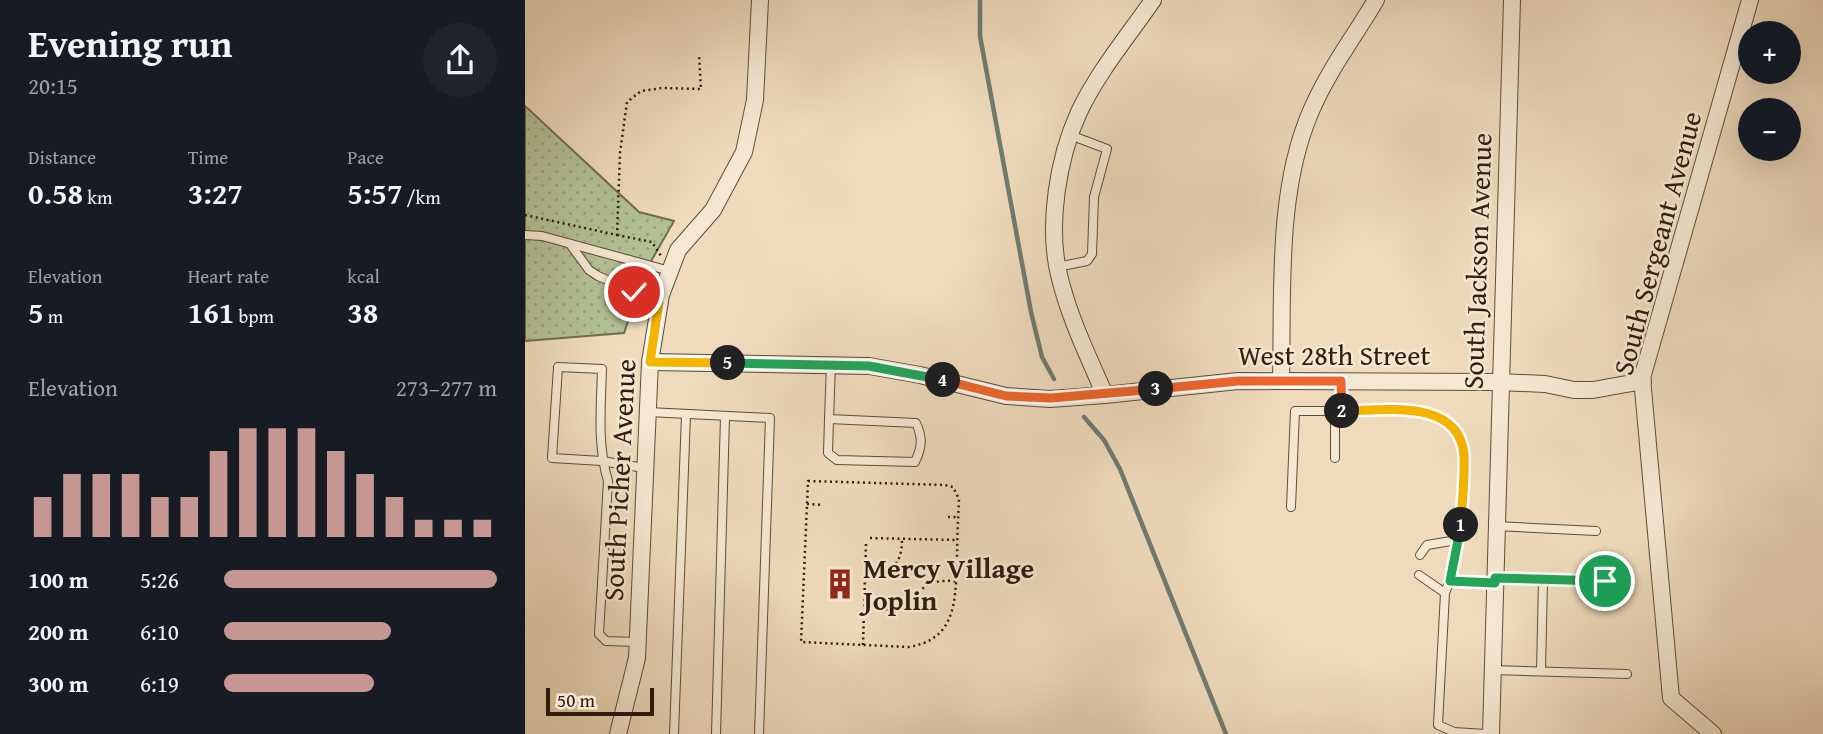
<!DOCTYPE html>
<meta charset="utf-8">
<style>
body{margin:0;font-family:"Gentium Book Plus",serif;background:#20242c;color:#f1f3f6;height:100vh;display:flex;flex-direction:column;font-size:26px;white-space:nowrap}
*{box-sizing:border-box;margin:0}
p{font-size:23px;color:#9ea1a6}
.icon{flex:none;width:38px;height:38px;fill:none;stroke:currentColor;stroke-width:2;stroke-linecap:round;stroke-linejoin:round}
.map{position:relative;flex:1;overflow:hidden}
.side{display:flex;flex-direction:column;background:#171b24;width:525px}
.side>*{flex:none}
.fabs{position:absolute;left:1213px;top:21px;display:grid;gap:14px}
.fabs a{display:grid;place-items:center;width:63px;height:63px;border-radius:50%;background:#171b24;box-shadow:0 7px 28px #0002;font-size:35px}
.scale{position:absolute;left:21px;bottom:18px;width:108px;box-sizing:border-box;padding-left:7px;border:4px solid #311c0e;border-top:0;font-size:19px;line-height:24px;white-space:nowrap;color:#311c0e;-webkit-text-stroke:5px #f5e8d3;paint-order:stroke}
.pin{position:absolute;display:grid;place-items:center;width:60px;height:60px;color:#fff;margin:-30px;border:4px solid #fff;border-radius:50%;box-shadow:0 2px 7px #0007}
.km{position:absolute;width:35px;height:35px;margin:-18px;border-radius:50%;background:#222;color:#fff;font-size:19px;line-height:35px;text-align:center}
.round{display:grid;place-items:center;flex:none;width:74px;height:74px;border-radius:37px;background:#20242c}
.summary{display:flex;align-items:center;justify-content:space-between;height:119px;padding:0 28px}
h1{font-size:38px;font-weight:700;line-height:52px}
.metrics{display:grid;grid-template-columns:repeat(3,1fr);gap:10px;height:119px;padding:7px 28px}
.metrics div{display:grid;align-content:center}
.metrics b{font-size:30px;font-weight:700}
.metrics small{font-size:19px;font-weight:400}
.metrics p{font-size:19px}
.chart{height:196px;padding:14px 28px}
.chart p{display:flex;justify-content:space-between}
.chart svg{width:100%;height:126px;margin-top:7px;stroke:#c59692;stroke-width:6}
ul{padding:0 28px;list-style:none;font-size:23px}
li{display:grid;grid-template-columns:112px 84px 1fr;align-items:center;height:52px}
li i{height:18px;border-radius:9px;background:#c59692}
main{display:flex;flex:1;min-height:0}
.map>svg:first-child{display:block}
</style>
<main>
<section class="side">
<div class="summary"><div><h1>Evening run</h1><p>20:15</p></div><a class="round"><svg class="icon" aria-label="share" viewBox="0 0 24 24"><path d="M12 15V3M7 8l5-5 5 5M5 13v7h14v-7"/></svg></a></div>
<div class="metrics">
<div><p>Distance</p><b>0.58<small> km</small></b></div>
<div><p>Time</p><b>3:27</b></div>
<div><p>Pace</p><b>5:57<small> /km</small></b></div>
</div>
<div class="metrics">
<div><p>Elevation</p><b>5<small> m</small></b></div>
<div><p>Heart rate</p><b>161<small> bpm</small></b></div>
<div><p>kcal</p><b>38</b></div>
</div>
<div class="chart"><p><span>Elevation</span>273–277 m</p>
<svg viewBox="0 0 160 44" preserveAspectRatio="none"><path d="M5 44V30M15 44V22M25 44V22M35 44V22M45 44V30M55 44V30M65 44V14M75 44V6M85 44V6M95 44V6M105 44V14M115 44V22M125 44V30M135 44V38M145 44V38M155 44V38"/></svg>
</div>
<ul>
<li><b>100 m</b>5:26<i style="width:100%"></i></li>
<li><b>200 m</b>6:10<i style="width:61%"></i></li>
<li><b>300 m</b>6:19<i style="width:55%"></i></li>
</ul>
</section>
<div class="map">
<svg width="1298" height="734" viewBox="0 0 1298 734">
<defs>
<pattern id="park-dots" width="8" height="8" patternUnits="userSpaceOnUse" patternTransform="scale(1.75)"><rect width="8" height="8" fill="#b3c196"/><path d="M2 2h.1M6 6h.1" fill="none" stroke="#9aa580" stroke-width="1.8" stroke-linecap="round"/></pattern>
</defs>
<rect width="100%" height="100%" fill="#efdbbc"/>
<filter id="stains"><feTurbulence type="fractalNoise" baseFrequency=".00286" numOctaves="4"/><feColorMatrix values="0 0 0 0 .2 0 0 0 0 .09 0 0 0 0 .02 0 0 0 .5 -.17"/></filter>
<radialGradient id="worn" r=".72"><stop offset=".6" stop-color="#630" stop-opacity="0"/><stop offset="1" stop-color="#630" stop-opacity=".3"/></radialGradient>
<polygon fill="url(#park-dots)" stroke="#726e52" stroke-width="2" points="0,106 114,212 149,221 121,270 99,333 0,341"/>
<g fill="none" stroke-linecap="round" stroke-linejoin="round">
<g stroke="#707b70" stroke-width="4.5">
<polyline points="455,0 455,36 506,312 517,357 529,379"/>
<polyline points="559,417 579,440 595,469 701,734"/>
</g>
<g stroke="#604c3a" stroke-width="10">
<g id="service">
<polyline points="0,235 17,236 145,271"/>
<polyline points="45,244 64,270 73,276 134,302"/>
<polyline points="532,267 562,261 567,254 569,197 582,149 545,135"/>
<polyline points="816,381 816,411"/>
<polyline points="810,411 810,458"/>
<polyline points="123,412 245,418 234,734"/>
<path d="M304 419 391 423C398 438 397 447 390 462L312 460 303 453Z"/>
<polyline points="304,419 306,364"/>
<path d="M766 507 770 411H899C915 416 930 424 936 441 946 469 932 565 920 593L913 725 929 732 960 734"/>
<polyline points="971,526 1071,531"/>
<polyline points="895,555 902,545 932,540"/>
<polyline points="894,575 920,593"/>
<polyline points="970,578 1018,580 1016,671"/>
<polyline points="1018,580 1080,581"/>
<polyline points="925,581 970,583"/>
<path d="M112 642 81 641 74 634 83 481C72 445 76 406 77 369L33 367 27 458 77 461 119 468"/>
<polyline points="967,670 1102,674"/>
<polyline points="149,734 161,415"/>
<polyline points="191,734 200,417"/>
</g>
</g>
<g stroke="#604c3a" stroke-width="18">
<g id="minor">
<polyline points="125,362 344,366 395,375 481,396 525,399 580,395 713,381 974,382 1020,384 1049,390 1068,390 1118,381"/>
<path d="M756 380C758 294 751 191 786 111 803 71 829 37 851 0"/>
<path d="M580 395C563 356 544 317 534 275 522 225 533 158 554 112 573 72 603 36 628 0"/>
<polyline points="93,734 112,658 125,362 136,295 153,250 188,210 219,152 230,100 235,0"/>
<polyline points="966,734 987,0"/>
<polyline points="1188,734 1146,698 1117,378 1225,0"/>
</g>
</g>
<g stroke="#311c0e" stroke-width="2.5" stroke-dasharray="2 3.5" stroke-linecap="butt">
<polyline points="0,215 92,235 95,153 102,102 116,91 137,88 176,89 174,55"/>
<polyline points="92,235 127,242 136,256"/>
<path d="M283 481 420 485 428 487 434 499C433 521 432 542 432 564 430 602 431 640 383 647L276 642Z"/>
<polyline points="282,504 298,505"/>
<polyline points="423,517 433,517"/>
<polyline points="345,538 432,540"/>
<path d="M341 574C367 575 377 564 377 539"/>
<path d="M339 610 374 609C400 592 394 579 431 581"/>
<polyline points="338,645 341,544"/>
</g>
<use href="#service" stroke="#f5e8d3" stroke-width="8"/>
<use href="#minor" stroke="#f5e8d3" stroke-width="16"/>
</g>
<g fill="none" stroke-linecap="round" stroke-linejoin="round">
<g stroke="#fff" stroke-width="14">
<polyline id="split-1" points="936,525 925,581 970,583 970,578 1080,581"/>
</g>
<g stroke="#fff" stroke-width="14">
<path id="split-2" d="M817 411C858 411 934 397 939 455 940 478 937 502 936 525"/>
</g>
<g stroke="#fff" stroke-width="14">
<polyline id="split-3" points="631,389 713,381 816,381 817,411"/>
</g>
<g stroke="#fff" stroke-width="14">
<polyline id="split-4" points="418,380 481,396 526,398 631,389"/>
</g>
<g stroke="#fff" stroke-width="14">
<polyline id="split-5" points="203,363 344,366 418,380"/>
</g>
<g stroke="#fff" stroke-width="14">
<polyline id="split-6" points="109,292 134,302 125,362 203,363"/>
</g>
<use href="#split-1" stroke="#22a559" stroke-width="9"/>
<use href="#split-2" stroke="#f5b400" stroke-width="9"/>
<use href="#split-3" stroke="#f0652b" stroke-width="9"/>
<use href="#split-4" stroke="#f0652b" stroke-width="9"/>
<use href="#split-5" stroke="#22a559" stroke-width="9"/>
<use href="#split-6" stroke="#f5b400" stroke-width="9"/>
</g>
<defs>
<g id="building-bare" transform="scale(2.415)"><path d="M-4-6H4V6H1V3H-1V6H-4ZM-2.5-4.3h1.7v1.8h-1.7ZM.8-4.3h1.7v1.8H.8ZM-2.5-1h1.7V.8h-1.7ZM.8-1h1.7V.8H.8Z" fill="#8f2418" stroke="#f5e8d3" stroke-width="2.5" paint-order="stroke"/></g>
</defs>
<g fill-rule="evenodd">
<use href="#building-bare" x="315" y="584"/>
</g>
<g text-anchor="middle" stroke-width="5" stroke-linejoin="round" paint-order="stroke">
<g font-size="28" fill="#311c0e" stroke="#f5e8d3">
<text transform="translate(1132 243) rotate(-75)" y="10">South Sergeant Avenue</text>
<text transform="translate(952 261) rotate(-88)" y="10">South Jackson Avenue</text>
<text x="809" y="365">West 28th Street</text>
<text transform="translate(94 480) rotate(-87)" y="10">South Picher Avenue</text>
</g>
<g font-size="28" font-weight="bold" fill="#311c0e" stroke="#f5e8d3" text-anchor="start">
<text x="338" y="578">Mercy Village<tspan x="338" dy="32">Joplin</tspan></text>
</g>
</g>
<rect width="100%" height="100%" filter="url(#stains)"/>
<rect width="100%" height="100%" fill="url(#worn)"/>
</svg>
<div class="fabs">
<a>+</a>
<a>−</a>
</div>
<div class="scale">50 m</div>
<div class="pin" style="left:1080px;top:581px;background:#1e9e55"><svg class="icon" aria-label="arrive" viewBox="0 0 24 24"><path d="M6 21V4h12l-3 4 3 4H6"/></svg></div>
<div class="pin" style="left:109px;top:292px;background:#d93025"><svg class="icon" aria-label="check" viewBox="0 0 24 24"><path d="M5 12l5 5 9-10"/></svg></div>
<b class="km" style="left:936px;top:525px">1</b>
<b class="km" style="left:817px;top:411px">2</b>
<b class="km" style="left:631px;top:389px">3</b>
<b class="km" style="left:418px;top:380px">4</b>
<b class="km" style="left:203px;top:363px">5</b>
</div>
</main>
